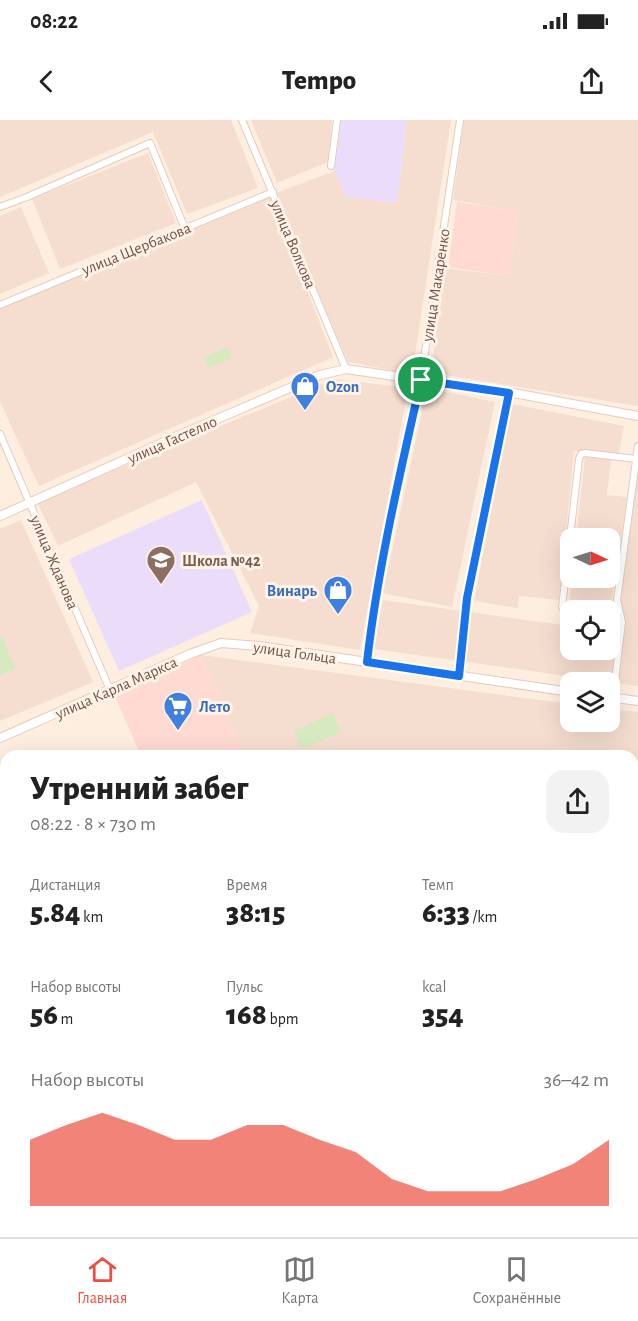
<!DOCTYPE html>
<html lang="ru">
<meta charset="utf-8">
<style>
body{margin:0;font-family:"Alegreya Sans",sans-serif;background:#f2f2f2;color:#222;height:100vh;display:flex;flex-direction:column;font-size:22px;white-space:nowrap}
*{box-sizing:border-box;margin:0}
p{font-size:20px;color:#767676}
.icon{flex:none;width:33px;height:33px;fill:none;stroke:currentColor;stroke-width:2;stroke-linecap:round;stroke-linejoin:round}
.map{position:relative;flex:1;overflow:hidden}
.side{position:absolute;left:0px;top:630px;width:639px;height:488px;display:flex;flex-direction:column;background:#fff;border-radius:18px 18px 0 0;box-shadow:0 6px 24px #0002}
.side>*{flex:none}
.needle{width:39px;rotate:94deg}
.tools{position:absolute;left:560px;top:408px;display:grid;gap:12px}
.tools a{display:grid;place-items:center;width:60px;height:60px;border-radius:12px;background:#fff;box-shadow:0 6px 24px #0002;font-size:30px}
.pin{position:absolute;display:grid;place-items:center;width:51px;height:51px;color:#fff;margin:-26px;border:3px solid #fff;border-radius:50%;box-shadow:0 2px 6px #0007}
.round{display:grid;place-items:center;flex:none;width:63px;height:63px;border-radius:18px;background:#f2f2f2}
.summary{display:flex;align-items:center;justify-content:space-between;height:102px;padding:0 30px}
h1{font-size:33px;font-weight:800;line-height:45px}
.figures{display:grid;grid-template-columns:repeat(3,1fr);gap:9px;height:102px;padding:6px 30px}
.figures div{display:grid;align-content:center}
.figures b{font-size:30px;font-weight:800}
.figures small{font-size:16px;font-weight:400}
.figures p{font-size:16px}
.chart{height:168px;padding:12px 30px}
.chart p{display:flex;justify-content:space-between}
.chart svg{width:100%;height:108px;margin-top:6px;fill:#ec4f41;opacity:.7}
.status{display:flex;justify-content:space-between;align-items:center;height:42px;padding:0 30px;background:#fff;direction:ltr}
.status svg{height:16px;fill:currentColor}
header{display:flex;justify-content:space-between;align-items:center;height:78px;padding:0 30px;background:#fff;font-size:27px;font-weight:800}
.dock{display:flex;justify-content:space-around;align-items:center;height:84px;border-top:2px solid #e0e0e0;background:#fff;font-size:16px;color:#767676}
.dock a{display:grid;justify-items:center;gap:3px}
.dock .current{color:#ec4f41}
.map>svg:first-child{display:block}
</style>
<div class="status"><b>08:22</b><svg viewBox="0 0 49 12"><path d="M0 12V9h3v3zM5 12V6h3v6zM10 12V3h3v9zM15 12V0h3v12zM26 1h20v11H26zM47 4h2v5h-2z"/></svg></div>
<header><svg class="icon" aria-label="back" viewBox="0 0 24 24"><path d="M15 5l-7 7 7 7"/></svg>Tempo<svg class="icon" aria-label="share" viewBox="0 0 24 24"><path d="M12 15V3M7 8l5-5 5 5M5 13v7h14v-7"/></svg></header>
<div class="map">
<svg width="638" height="1117" viewBox="0 0 638 1117">
<rect width="100%" height="100%" fill="#fdeee0"/>
<g fill="#f5decf">
<polygon points="0,0 231,0 258,68 187,94 153,12 0,77"/>
<polygon points="251,0 332,0 328,42 277,63"/>
<polygon points="407,0 451,0 412,254 348,242 276,73 334,51 346,77 397,83"/>
<polygon points="464,0 638,0 638,286 431,253 444,148 509,156 518,91 453,80"/>
<polygon points="148,33 176,103 60,149 32,79"/>
<polygon points="271,77 333,237 39,366 0,282 0,188"/>
<polygon points="21,87 49,153 0,174 0,96"/>
<polygon points="334,259 408,268 360,530 250,513 259,486 196,362 58,426 37,382"/>
<polygon points="427,268 495,282 452,487 383,473"/>
<polygon points="512,284 624,306 619,333 574,331 559,480 519,476 518,488 474,481"/>
<polygon points="638,319 638,566 374,529 383,480 570,506 570,530 609,530 609,512"/>
<polygon points="585,336 611,340 607,375 627,377 610,493 609,490 569,487 572,458 609,458 609,418 576,418"/>
<polygon points="21,400 93,562 0,601 0,409"/>
<polygon points="201,535 570,584 570,602 609,602 609,589 638,592 638,754 633,753 633,636 238,636 244,633"/>
<polygon points="6,765 6,1029 0,1027 0,768"/>
<polygon points="633,860 638,860 638,1117 597,1112 633,1112"/>
</g>
<g fill="#fedad3">
<polygon points="457,82 518,91 509,156 448,147"/>
<polygon points="201,535 244,633 238,636 141,636 114,574"/>
<polygon points="250,1112 422,1112 422,1117 249,1117"/>
</g>
<g fill="#ebddf9">
<polygon points="341,0 407,0 397,83 346,77 334,51"/>
<polygon points="202,380 252,492 119,551 69,439"/>
<polygon points="6,642 6,748 0,750 0,645"/>
<polygon points="633,753 638,754 638,860 633,860"/>
<polygon points="6,768 6,904 0,890 0,770"/>
</g>
<g fill="#d7eabf">
<polygon points="227,227 232,238 209,248 204,237"/>
<polygon points="2,516 15,549 0,555 0,517"/>
<polygon points="333,593 341,612 302,629 294,611"/>
<polygon points="6,694 6,741 0,744 0,697"/>
<polygon points="431,1112 488,1112 526,1117 431,1117"/>
</g>
<g fill="none" stroke-linecap="round" stroke-linejoin="round">
<g stroke="#e3cbbf" stroke-width="8">
<g id="street">
<polyline points="242,0 346,249"/>
<polyline points="331,46 337,0"/>
<polyline points="0,87 27,77 150,23 185,109"/>
<polyline points="0,185 273,72"/>
<polyline points="0,314 110,570"/>
<polyline points="570,495 565,493 562,487 579,339 581,334 585,333 636,339"/>
<polyline points="609,501 622,502"/>
<polyline points="367,542 375,482 393,386 421,259 460,0"/>
<polyline points="459,556 467,479 509,273"/>
<polyline points="613,578 622,502 617,480 638,326"/>
<polyline points="523,1112 563,1117"/>
<polyline points="244,1117 245,1112"/>
</g>
</g>
<g stroke="#e8cabc" stroke-width="10">
<g id="secondary">
<polyline points="0,396 175,317 320,255 346,249 519,274 638,296"/>
<polyline points="609,577 638,581"/>
<polyline points="0,618 190,534 221,523 259,526 570,572"/>
</g>
</g>
<use href="#street" stroke="#fff" stroke-width="6"/>
<use href="#secondary" stroke="#fff" stroke-width="8"/>
</g>
<g fill="none" stroke-linecap="round" stroke-linejoin="round">
<g stroke="#fff" stroke-width="12">
<path id="route" d="M421 260 509 273 467 478 459 556 367 542C378 447 400 353 421 260Z"/>
</g>
<use href="#route" stroke="#1a73e8" stroke-width="8"/>
</g>
<defs>
<g id="shop-pin" transform="scale(1.5)"><path d="M0 17L-7.5 6A9.5 9.5 0 1 1 7.5 6Z" fill="#3f7fe0" stroke="#fff2e7"/><path d="M-5-2.5h2.3a2.7 3.5 0 0 1 5.4 0H5L5.5 6h-11ZM-1.5-2.5h3a1.5 2.3 0 0 0-3 0Z" fill="#fff"/></g>
<g id="school-pin" transform="scale(1.5)"><path d="M0 17L-7.5 6A9.5 9.5 0 1 1 7.5 6Z" fill="#8d6e63" stroke="#fff2e7"/><path d="M0-5L7-2L0 1L-7-2ZM-4 1L0 2.5L4 1V4Q0 6-4 4Z" fill="#fff"/></g>
<g id="supermarket-pin" transform="scale(1.5)"><path d="M0 17L-7.5 6A9.5 9.5 0 1 1 7.5 6Z" fill="#3f7fe0" stroke="#fff2e7"/><path d="M-6-5.5h2.5l.6 2H6L4.5 2H-2.5L-4.4-4H-6ZM-1.5 3.2a1.3 1.3 0 1 0 .1 0ZM3 3.2a1.3 1.3 0 1 0 .1 0Z" fill="#fff"/></g>
</defs>
<g fill-rule="evenodd">
<use href="#shop-pin" x="305" y="266"/>
<use href="#school-pin" x="161" y="440"/>
<use href="#shop-pin" x="338" y="470"/>
<use href="#supermarket-pin" x="178" y="586"/>
</g>
<g text-anchor="middle" stroke-width="6" stroke-linejoin="round" paint-order="stroke">
<g font-size="16" fill="#745147" stroke="#fff2e7">
<text transform="translate(294 124) rotate(67)" y="6">улица Волкова</text>
<text transform="translate(136 128) rotate(-22)" y="6">улица Щербакова</text>
<text transform="translate(435 165) rotate(-81)" y="6">улица Макаренко</text>
<text transform="translate(172 319) rotate(-24)" y="6">улица Гастелло</text>
<text transform="translate(55 442) rotate(67)" y="6">улица Жданова</text>
<text transform="translate(295 532) rotate(8)" y="6">улица Гольца</text>
<text transform="translate(116 567) rotate(-24)" y="6">улица Карла Маркса</text>
</g>
<g font-size="16" font-weight="bold" fill="#366cbe" stroke="#fff2e7" text-anchor="start">
<text x="326" y="272">Ozon</text>
<text x="317" y="476" text-anchor="end">Винарь</text>
<text x="199" y="592">Лето</text>
</g>
<g font-size="16" font-weight="bold" fill="#785e54" stroke="#fff2e7" text-anchor="start">
<text x="182" y="446">Школа №42</text>
</g>
</g>
</svg>
<div class="tools">
<a><svg class="needle" viewBox="-14 -14 28 28"><path d="M0-13l5 13h-10z" fill="#e53935"/><path d="M0 13l5-13h-10z" fill="#767676"/></svg></a>
<a><svg class="icon" aria-label="locate" viewBox="0 0 24 24"><circle cx="12" cy="12" r="6"/><path d="M12 2v4M12 18v4M2 12h4M18 12h4"/></svg></a>
<a><svg class="icon" aria-label="layers" viewBox="0 0 24 24"><path d="M12 4l9 5-9 5-9-5zM3 14l9 5 9-5"/></svg></a>
</div>
<div class="pin" style="left:421px;top:260px;background:#1e9e55"><svg class="icon" aria-label="arrive" viewBox="0 0 24 24"><path d="M6 21V4h12l-3 4 3 4H6"/></svg></div>
<section class="side">
<div class="summary"><div><h1>Утренний забег</h1><p>08:22 · 8 × 730 m</p></div><a class="round"><svg class="icon" aria-label="share" viewBox="0 0 24 24"><path d="M12 15V3M7 8l5-5 5 5M5 13v7h14v-7"/></svg></a></div>
<div class="figures">
<div><p>Дистанция</p><b>5.84<small> km</small></b></div>
<div><p>Время</p><b>38:15</b></div>
<div><p>Темп</p><b>6:33<small> /km</small></b></div>
</div>
<div class="figures">
<div><p>Набор высоты</p><b>56<small> m</small></b></div>
<div><p>Пульс</p><b>168<small> bpm</small></b></div>
<div><p>kcal</p><b>354</b></div>
</div>
<div class="chart"><p><span>Набор высоты</span>36–42 m</p>
<svg viewBox="0 0 160 44" preserveAspectRatio="none"><path d="M0 44V17L10 11L20 6L30 11L40 17L50 17L60 11L70 11L80 17L90 22L100 33L110 38L120 38L130 38L140 33L150 27L160 17V44z"/></svg>
</div>
</section>
</div>
<nav class="dock">
<a class="current"><svg class="icon" aria-label="home" viewBox="0 0 24 24"><path d="M3 11l9-7 9 7M6 9v11h12V9"/></svg>Главная</a>
<a><svg class="icon" aria-label="map" viewBox="0 0 24 24"><path d="M3 6l6-2 6 2 6-2v14l-6 2-6-2-6 2zM9 4v14M15 6v14"/></svg>Карта</a>
<a><svg class="icon" aria-label="saved" viewBox="0 0 24 24"><path d="M7 4h10v16l-5-4-5 4z"/></svg>Сохранённые</a>
</nav>
